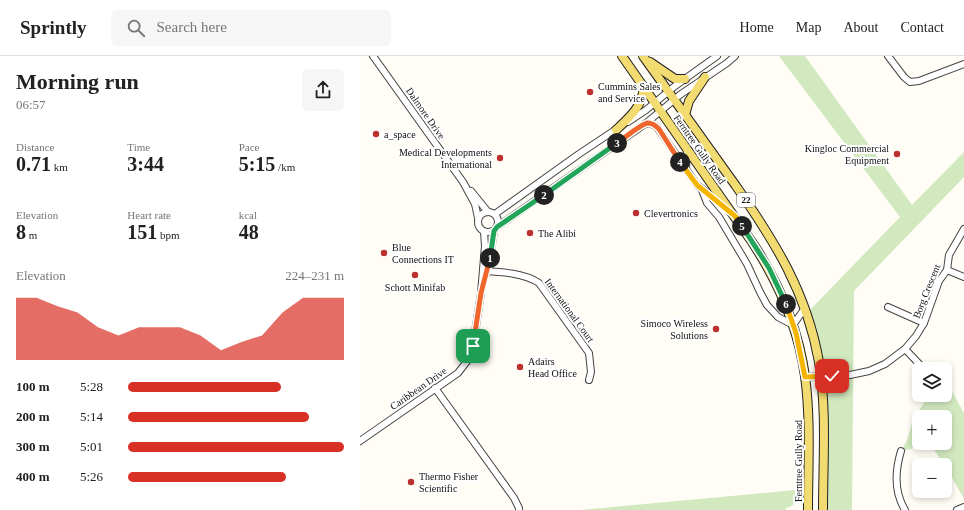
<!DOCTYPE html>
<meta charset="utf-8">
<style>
body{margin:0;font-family:"Times New Roman",serif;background:#f6f6f6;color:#222;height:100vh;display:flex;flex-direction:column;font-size:15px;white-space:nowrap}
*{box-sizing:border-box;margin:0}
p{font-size:13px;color:#767676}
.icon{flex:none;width:22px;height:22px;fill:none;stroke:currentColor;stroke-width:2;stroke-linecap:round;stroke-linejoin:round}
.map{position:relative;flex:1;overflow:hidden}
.sheet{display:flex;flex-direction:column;background:#fff;width:360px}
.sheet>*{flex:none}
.fabs{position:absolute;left:552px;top:306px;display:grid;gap:8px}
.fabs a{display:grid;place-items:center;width:40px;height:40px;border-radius:6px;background:#fff;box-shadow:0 2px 6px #0003;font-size:20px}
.pin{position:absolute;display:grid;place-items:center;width:34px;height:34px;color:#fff;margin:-17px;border-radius:8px;box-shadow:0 2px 6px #0006}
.km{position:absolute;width:20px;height:20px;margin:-10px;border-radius:50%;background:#222;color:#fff;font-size:11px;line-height:20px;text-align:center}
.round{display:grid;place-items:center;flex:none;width:42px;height:42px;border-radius:6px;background:#f6f6f6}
.head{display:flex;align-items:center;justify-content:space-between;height:68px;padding:0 16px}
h1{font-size:22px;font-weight:600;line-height:30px}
.stats{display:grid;grid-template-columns:repeat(3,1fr);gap:6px;height:68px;padding:4px 16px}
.stats div{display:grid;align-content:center}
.stats b{font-size:20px;font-weight:600}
.stats small{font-size:11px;font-weight:400}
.stats p{font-size:11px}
.chart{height:112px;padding:8px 16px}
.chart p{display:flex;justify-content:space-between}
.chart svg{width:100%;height:72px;margin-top:4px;fill:#d93025;opacity:.7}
ul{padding:0 16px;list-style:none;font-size:13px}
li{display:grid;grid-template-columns:64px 48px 1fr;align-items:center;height:30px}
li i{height:10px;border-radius:5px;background:#d93025}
header{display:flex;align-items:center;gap:24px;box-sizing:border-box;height:56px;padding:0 20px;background:#fff;border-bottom:1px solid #e0e0e0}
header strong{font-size:19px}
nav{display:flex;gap:22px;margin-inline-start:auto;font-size:14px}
.search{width:280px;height:36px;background:#f6f6f6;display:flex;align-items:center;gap:10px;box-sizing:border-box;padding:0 14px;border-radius:6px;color:#767676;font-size:15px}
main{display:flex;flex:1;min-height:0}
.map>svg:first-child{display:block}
</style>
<header>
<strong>Sprintly</strong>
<div class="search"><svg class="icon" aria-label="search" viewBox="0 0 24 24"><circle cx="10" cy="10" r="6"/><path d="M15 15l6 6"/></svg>Search here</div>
<nav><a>Home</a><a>Map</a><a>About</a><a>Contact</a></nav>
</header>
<main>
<section class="sheet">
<div class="head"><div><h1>Morning run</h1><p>06:57</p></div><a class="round"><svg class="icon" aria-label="share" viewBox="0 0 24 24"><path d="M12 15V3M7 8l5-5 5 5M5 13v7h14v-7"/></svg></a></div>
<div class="stats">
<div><p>Distance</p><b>0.71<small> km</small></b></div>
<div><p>Time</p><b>3:44</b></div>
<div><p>Pace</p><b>5:15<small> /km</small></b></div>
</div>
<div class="stats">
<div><p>Elevation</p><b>8<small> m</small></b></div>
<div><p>Heart rate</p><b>151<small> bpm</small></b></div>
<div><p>kcal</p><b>48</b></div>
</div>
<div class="chart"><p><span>Elevation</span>224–231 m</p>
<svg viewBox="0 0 160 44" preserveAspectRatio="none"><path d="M0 44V6L10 6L20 11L30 15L40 24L50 29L60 24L70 24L80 24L90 29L100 38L110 33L120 29L130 15L140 6L150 6L160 6V44z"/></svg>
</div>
<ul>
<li><b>100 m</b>5:28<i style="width:71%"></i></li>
<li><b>200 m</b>5:14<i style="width:84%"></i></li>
<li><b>300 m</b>5:01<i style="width:100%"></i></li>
<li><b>400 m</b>5:26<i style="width:73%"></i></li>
</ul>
</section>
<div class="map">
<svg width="604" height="454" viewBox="0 0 604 454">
<rect width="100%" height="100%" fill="#fffdf5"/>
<g fill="#d2e9bf">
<polygon points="419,0 445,0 552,149 604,96 604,121 494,235 492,454 463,454 462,336 447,257 540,161"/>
<polygon points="585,330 593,337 604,357 604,443 585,409 569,387 585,387 585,361 559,361 559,384 551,393 541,395 547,384 553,364 569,339 585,339"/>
<path d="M436 434C436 444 437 450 426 452V454H220Z"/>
</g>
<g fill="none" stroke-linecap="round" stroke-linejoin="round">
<g stroke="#444" stroke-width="8">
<g id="minor">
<polyline points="13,0 103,126 115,148 118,162"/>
<polyline points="528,0 544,21 550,26 559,25 604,8"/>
<polyline points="268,66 286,54 315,30 357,0"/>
<polyline points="285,68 290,67 297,71 337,129 366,151"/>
<polyline points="326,114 327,92"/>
<polyline points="342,134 347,147 359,161 387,208 400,236 407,249 418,261 433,269 445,252"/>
<polyline points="111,135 128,156"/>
<circle cx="128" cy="166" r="10"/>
<polyline points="135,158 219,98 258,72"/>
<polyline points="137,171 285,68 321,38 367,7 375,0"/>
<polyline points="587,214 604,221"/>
<path d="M123 215C141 216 164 217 179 227L229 297 231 316 229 324"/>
<polyline points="126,218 130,201 134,175"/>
<polyline points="528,251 564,267"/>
<polyline points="545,293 564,313"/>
<polyline points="445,321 490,319 509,315 525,308 545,293 556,280 564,267 579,225 587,214 589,199 604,173"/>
<polyline points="75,332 154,442 159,452 159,454"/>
<polyline points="0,385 98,317 108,304 113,290 121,237 125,190 124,176"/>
<path d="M541 395C535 415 534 436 545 454"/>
<polyline points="597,454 604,451"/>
</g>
</g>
<g stroke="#222" stroke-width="10">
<g id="major">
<path d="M262 0 392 186C419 227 438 271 445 320 451 364 448 410 448 454"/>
<path d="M283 0C314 44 345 87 376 130 415 186 447 237 459 306 467 355 463 405 463 454"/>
<polyline points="290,6 315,23 325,23"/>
<polyline points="325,59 329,45 345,21"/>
<path d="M256 74C270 61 282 51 284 31"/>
</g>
</g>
<use href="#minor" stroke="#fff" stroke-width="6"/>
<use href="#major" stroke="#f2db71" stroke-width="8"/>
</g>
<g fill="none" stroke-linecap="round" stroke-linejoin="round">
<g stroke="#fff" stroke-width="8">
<polyline id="split-1" points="113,290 121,237 130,202"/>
</g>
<g stroke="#fff" stroke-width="8">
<polyline id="split-2" points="130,202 134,175 137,171 184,139"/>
</g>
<g stroke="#fff" stroke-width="8">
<polyline id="split-3" points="184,139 257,87"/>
</g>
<g stroke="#fff" stroke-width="8">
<path id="split-4" d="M257 87C264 83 280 68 288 67 293 67 296 70 299 73L320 106"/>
</g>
<g stroke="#fff" stroke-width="8">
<polyline id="split-5" points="320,106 337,129 375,160 382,170"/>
</g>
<g stroke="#fff" stroke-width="8">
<polyline id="split-6" points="382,170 409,212 426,248"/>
</g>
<g stroke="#fff" stroke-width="8">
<polyline id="split-7" points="426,248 436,277 445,321 472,320"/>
</g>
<use href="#split-1" stroke="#f0652b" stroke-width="5"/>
<use href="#split-2" stroke="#22a559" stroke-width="5"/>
<use href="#split-3" stroke="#22a559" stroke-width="5"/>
<use href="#split-4" stroke="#f0652b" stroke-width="5"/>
<use href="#split-5" stroke="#f5b400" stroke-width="5"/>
<use href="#split-6" stroke="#22a559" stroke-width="5"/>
<use href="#split-7" stroke="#f5b400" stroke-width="5"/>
</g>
<g fill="#bc302d" stroke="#fff" stroke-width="1.5">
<circle cx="230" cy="36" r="4"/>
<circle cx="16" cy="78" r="4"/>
<circle cx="537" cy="98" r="4"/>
<circle cx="140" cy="102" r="4"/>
<circle cx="276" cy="157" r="4"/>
<circle cx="170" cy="177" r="4"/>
<circle cx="24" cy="197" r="4"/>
<circle cx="55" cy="219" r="4"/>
<circle cx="356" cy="273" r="4"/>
<circle cx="160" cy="311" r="4"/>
<circle cx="51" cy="426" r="4"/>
</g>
<g text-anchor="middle" stroke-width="4" stroke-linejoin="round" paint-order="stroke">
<rect fill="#fff" stroke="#585858" stroke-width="1" x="377" y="137" width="18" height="14" rx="3"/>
<g font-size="9" font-weight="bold" fill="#111">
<text x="386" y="147">22</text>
</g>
<g font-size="10" fill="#111" stroke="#fff" text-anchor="start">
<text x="238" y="34">Cummins Sales<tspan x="238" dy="12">and Service</tspan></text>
<text x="24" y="82">a_space</text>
<text x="529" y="96" text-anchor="end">Kingloc Commercial<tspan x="529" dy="12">Equipment</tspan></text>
<text x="132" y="100" text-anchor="end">Medical Developments<tspan x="132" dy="12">International</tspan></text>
<text x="284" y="161">Clevertronics</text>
<text x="178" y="181">The Alibi</text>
<text x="32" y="195">Blue<tspan x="32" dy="12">Connections IT</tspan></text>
<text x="55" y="235" text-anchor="middle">Schott Minifab</text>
<text x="348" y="271" text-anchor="end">Simoco Wireless<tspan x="348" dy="12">Solutions</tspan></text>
<text x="168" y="309">Adairs<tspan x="168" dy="12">Head Office</tspan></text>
<text x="59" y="424">Thermo Fisher<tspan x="59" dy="12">Scientific</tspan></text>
</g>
<g font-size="10" fill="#111" stroke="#fff">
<text transform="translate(66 57) rotate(55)" y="4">Dalmore Drive</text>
<text transform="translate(340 93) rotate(55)" y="4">Ferntree Gully Road</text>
<text transform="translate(566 235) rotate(-68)" y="4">Borg Crescent</text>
<text transform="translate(210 254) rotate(54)" y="4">International Court</text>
<text transform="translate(58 332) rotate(-35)" y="4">Caribbean Drive</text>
<text transform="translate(438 405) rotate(-90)" y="4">Ferntree Gully Road</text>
</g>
</g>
</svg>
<div class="fabs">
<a><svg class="icon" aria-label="layers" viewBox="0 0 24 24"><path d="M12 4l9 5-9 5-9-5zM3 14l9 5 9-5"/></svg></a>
<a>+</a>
<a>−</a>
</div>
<div class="pin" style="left:113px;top:290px;background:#1e9e55"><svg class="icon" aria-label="arrive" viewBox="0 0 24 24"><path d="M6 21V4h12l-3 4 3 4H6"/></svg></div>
<div class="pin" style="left:472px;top:320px;background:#d93025"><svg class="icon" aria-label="check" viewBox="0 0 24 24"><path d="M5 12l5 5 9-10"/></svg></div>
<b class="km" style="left:130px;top:202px">1</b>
<b class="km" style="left:184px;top:139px">2</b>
<b class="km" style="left:257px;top:87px">3</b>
<b class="km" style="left:320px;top:106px">4</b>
<b class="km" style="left:382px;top:170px">5</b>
<b class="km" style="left:426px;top:248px">6</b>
</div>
</main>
